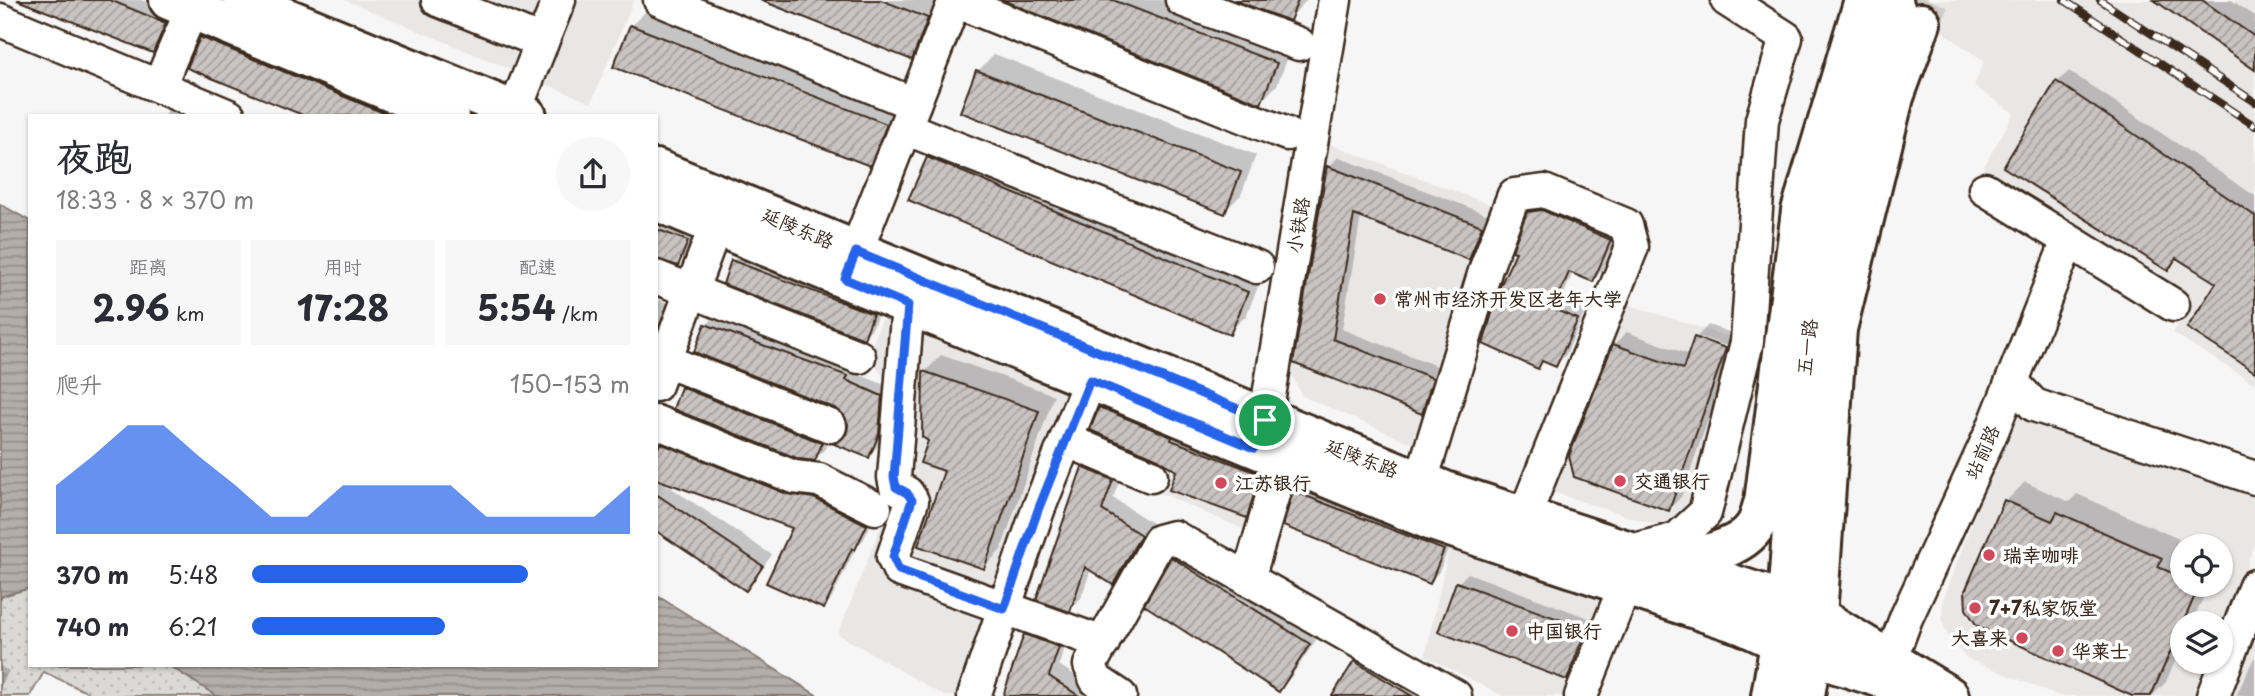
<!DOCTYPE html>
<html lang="zh">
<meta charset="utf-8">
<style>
body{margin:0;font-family:"Playpen Sans","LXGW WenKai TC",sans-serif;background:#f7f7f7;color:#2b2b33;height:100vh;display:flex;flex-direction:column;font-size:26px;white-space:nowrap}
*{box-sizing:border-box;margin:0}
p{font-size:23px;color:#7c7c81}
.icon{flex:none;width:38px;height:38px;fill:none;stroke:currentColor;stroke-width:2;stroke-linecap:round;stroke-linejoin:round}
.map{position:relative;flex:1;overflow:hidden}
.details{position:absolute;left:28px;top:114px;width:630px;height:553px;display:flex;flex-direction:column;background:#fff;border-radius:0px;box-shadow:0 2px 5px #0004}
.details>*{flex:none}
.tools{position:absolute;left:2170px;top:534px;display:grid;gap:14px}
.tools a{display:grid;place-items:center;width:63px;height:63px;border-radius:50%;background:#fff;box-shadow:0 2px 5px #0004;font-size:35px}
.pin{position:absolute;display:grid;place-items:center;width:60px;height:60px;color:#fff;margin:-30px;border:4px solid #fff;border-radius:50%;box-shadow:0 2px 7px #0007}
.round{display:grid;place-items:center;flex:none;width:74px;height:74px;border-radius:37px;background:#f7f7f7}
.overview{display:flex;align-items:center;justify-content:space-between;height:119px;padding:0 28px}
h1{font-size:38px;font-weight:700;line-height:52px}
.figures{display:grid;grid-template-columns:repeat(3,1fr);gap:10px;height:119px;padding:7px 28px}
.figures div{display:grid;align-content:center;border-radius:0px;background:#f7f7f7;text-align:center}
.figures b{font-size:35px;font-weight:700}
.figures small{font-size:19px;font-weight:400}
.figures p{font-size:19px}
.chart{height:196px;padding:14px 28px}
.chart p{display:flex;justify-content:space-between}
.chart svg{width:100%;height:126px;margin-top:7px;fill:#2563eb;opacity:.7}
ul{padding:0 28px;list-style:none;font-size:23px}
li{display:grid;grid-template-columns:112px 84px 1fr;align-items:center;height:52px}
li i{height:18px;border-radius:9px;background:#2563eb}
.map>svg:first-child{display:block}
</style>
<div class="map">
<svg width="2255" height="696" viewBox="0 0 2255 696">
<defs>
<pattern id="park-dots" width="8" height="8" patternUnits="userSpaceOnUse" patternTransform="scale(1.75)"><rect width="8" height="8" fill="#dbd9d6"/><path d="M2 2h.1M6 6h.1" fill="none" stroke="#bdbab7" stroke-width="1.8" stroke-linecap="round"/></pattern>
<pattern id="water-rules" width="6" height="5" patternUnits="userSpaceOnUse" patternTransform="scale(1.75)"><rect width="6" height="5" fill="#b4aeaa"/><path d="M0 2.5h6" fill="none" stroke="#948e8a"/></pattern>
<pattern id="building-hatch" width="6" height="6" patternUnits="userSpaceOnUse" patternTransform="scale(1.75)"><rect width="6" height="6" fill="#c9c3c1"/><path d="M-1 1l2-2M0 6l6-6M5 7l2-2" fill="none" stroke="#a49f9c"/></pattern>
</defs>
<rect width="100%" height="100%" fill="#f7f6f6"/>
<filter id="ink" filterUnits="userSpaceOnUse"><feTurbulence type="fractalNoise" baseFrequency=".0143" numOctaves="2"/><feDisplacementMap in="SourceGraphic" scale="14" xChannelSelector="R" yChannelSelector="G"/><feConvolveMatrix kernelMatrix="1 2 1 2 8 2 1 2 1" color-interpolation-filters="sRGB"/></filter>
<g filter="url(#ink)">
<g fill="#e9e7e6" fill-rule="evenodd">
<polygon points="345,0 634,0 591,103"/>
<polygon points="1898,0 2255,0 2255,384 2173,333 2192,300 1983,168 2014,113 1974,86 1984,61"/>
<polygon points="1322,141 1499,208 1421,447 1302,396 1284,359"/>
<polygon points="1618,301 1735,339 1685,516 1661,527 1546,490"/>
<polygon points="885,310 1062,385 1066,397 1064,410 961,695 956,696 944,696 838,634 890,503 881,497 894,393 869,355"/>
<path d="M2014 412 2249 484 2255 491V543L2221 638V623H2182V662H2211L2198 696H2059L1966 658 1949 639 1942 621 1943 599ZM2182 546H2221V584H2182Z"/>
<polygon points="1180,431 1284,474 1261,537 1158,492"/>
<polygon points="1450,543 1610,601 1591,696 1503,696 1425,656"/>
<polygon points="2255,620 2255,696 2226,696"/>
</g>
<polygon fill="url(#park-dots)" stroke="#8b827a" stroke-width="2" points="30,588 30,665 168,665 217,696 95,696 44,672 30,696 0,696 0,600 2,596"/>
<g fill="url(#water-rules)" stroke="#847972" stroke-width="2">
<polygon points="0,204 30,221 30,588 2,596 0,600"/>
<polygon points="656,595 818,696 217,696 168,665 656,665"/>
</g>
<g fill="#0003">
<polygon points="15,0 141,0 175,13 162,41 153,51"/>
<polygon points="761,0 940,0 928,41 911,58"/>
<polygon points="1007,0 1171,0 1292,47 1277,85 1261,102"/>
<polygon points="1236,0 1307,0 1289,19"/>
<polygon points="2157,0 2231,0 2255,16 2255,68"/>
<polygon points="648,9 902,107 886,147 870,164 631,26"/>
<polygon points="214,25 437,116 305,116 189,67 202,38"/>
<polygon points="994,54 1256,155 1241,195 1224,212 978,71"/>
<polygon points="2069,71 2255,196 2255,370 2219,283 2179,257 2168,268 2057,82"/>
<polygon points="176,100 216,116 164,116"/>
<polygon points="945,142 1263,275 1246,316 1229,332 928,158"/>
<polygon points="1338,157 1491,216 1478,248 1468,258 1361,216 1342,329 1442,368 1432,402 1422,412 1295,362 1329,167"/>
<polygon points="1539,203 1619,229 1602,271 1593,280 1573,272 1562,299 1586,309 1566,355 1556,365 1544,360 1537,367 1518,251 1529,213"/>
<polygon points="656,212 699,228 690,251 678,264 656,258"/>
<polygon points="742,251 882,304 873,327 864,337 733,261"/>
<polygon points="656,299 671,304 662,328 656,334"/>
<polygon points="715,317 890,387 887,424 877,447 868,456 849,432 850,424 838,408 706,325"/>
<polygon points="1708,325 1738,335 1733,348 1701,337 1701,341 1732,351 1681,497 1669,509 1614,345 1627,332 1690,355 1696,338"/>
<polygon points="941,355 1054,395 1001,550 984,567 946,470 930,440 925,372"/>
<polygon points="692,378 831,433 825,449 815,459 683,388"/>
<polygon points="1109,400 1267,465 1255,507 1246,516 1178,470 1100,408"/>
<polygon points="656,434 875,515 864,539 856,547 832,598 823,607 794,527 658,479 772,555 746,589 656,529"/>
<polygon points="1095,456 1124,468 1113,498 1152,523 1125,572 1113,583 1091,569 1081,598 1070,610 1083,468"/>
<polygon points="1304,482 1452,540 1439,572 1430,582 1295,492"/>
<polygon points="2025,482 2069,502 2077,494 2179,539 2175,548 2182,551 2182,584 2209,584 2192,623 2182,623 2182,645 2166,682 2152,696 2137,696 2006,501"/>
<polygon points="1185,545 1322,631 1291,677 1279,690 1147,605 1173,558"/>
<polygon points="1468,573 1594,620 1577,668 1567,678 1458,583"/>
<polygon points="1037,624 1069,635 1059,665 1107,696 1005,696 1026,635"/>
<polygon points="1368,649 1444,696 1334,696 1355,662"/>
<polygon points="2255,657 2255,696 2236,696 2254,658"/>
<polygon points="0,666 9,671 0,688"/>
</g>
<g fill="url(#building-hatch)" stroke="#3b2a1e" stroke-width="2">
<polygon points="17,0 110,0 166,23 153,53"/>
<polygon points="760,0 881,0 928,18 912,60"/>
<polygon points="1002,0 1113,0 1277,63 1261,104"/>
<polygon points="1234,0 1298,0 1290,21"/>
<polygon points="2154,0 2202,0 2255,37 2255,70"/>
<polygon points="630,25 887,124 870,166 613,67"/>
<polygon points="200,37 391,116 305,116 187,68"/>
<polygon points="976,70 1241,172 1225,214 960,112"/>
<polygon points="2056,81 2255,216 2255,372 2187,328 2216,283 2176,258 2168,271 2003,167"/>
<polygon points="927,157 1248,292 1230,335 908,200"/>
<polygon points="1327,166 1482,226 1469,260 1354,215 1333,339 1433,378 1422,414 1293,363"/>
<polygon points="1542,210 1611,240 1593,282 1569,272 1553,309 1578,319 1556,367 1542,361 1538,369 1483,344 1500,286 1516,252 1512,251 1527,212"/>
<polygon points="656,229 688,241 678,266 656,259"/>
<polygon points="731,260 873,314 864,339 723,284"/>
<polygon points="705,324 848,376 846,380 882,396 879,434 869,458 834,444 847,433 848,424 837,409 694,352"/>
<polygon points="1694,337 1726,348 1669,511 1574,477 1569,456 1613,344 1683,369"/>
<polygon points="923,371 1039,411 984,569 918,546 944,471 920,463 928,441 922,437"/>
<polygon points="681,387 822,443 815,461 799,459 673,409"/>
<polygon points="1099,407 1172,437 1171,440 1260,474 1247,518 1169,490 1176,471 1158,459 1090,430"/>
<polygon points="660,443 787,494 814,498 867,525 855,550 852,548 824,609 766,583 792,528 656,479 656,454"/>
<polygon points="1082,467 1113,480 1102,510 1141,535 1113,585 1085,567 1070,612 1036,600"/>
<polygon points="1293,491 1444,550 1430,584 1283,526"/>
<polygon points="656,494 763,566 746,591 656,531"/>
<polygon points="2004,500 2052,521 2057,512 2162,558 2158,567 2182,577 2182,584 2200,584 2151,696 2132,696 1977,626 1966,609 1965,591"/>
<polygon points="1171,557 1310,644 1279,692 1144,605"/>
<polygon points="1456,582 1586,629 1567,680 1438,632"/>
<polygon points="1024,634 1059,647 1049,676 1079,696 1003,696"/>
<polygon points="1354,661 1412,696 1332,696"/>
</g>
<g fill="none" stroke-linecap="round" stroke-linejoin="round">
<polyline stroke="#d1cdcb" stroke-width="38" stroke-dasharray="38 19" stroke-linecap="butt" points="1921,23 1930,0"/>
<g stroke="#3b2a1e" stroke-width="37">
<g id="minor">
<polyline points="438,0 542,42 559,0"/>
<polyline points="660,0 914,104"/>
<polyline points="953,0 1287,134"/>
<polyline points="1182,0 1299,44"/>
<polyline points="0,20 229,116"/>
<polyline points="159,86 192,9"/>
<polyline points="515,110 542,42"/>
<polyline points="905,128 1257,267"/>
<polyline points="1985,189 2173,305"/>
<polyline points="848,272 955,0"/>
<polyline points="656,277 859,357"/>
<polyline points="908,305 894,477 896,487 907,493 912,501 893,557 899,570 1103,643"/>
<polyline points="656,357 830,426"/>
<polyline points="2012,382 2034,405 2255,478"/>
<polyline points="656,385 716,225"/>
<polyline points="656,422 794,477 819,480 875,508"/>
<polyline points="1066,440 1151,476"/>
<polyline points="1257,440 1265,420 1335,0"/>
<polyline points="1421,481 1486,268 1514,195 1544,191 1626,225 1632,247 1524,517"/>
<polyline points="1638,549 1677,539 1705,513 1747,342 1762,120 1786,38 1727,0"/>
<polyline points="1248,579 1283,460"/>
<polyline points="1890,661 1906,618 1992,431 2068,241"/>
<polyline points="974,696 1038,510 1090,380"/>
<polyline points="1120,696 1096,680 1090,665 1159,541 1174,537 1455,696"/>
<polyline points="1581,696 1625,586"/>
<polyline points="2213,696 2255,586"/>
</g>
</g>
<g stroke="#3b2a1e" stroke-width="44">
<g id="major">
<polyline points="169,0 449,116"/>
<polyline points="243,0 527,116"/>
<polyline points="656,169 1448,492 1787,602 1817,616 1949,696"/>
<polyline points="656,201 1432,521 1743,625 1811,656 1904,685"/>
<path d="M1665 558C1692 560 1743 550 1757 523 1760 517 1761 509 1764 502L1801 211 1864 0"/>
<polyline points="1771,696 1787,602 1806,332 1871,81 1895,8"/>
<polyline points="1805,696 1817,616 1837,329 1894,97 1921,23"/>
</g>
</g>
<use href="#minor" stroke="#fff" stroke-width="32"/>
<use href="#major" stroke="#fff" stroke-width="38"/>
<g stroke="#3b2a1e" stroke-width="8">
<g id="rail">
<polyline points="2064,0 2255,126"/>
<polyline points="2100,0 2255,102"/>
</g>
</g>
<use href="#rail" stroke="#fff" stroke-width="5" stroke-dasharray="16" stroke-linecap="butt"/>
</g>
</g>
<g fill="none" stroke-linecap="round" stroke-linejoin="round" filter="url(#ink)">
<g stroke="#fff" stroke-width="14">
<polygon id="route" points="856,252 1265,420 1254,448 1090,380 1038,510 1004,609 899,570 893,557 912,500 907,493 896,487 894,477 908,305 845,279"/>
</g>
<use href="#route" stroke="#2563eb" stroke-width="9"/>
</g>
<g fill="#d1495b" stroke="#fff" stroke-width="2.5">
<circle cx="1380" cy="299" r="7"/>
<circle cx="1620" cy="481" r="7"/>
<circle cx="1221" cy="483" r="7"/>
<circle cx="1989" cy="555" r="7"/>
<circle cx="1975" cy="608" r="7"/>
<circle cx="1512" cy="631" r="7"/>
<circle cx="2022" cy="638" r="7"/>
<circle cx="2058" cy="651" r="7"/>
</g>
<g text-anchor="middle" stroke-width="7" stroke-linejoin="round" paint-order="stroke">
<g font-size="19" fill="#3b2a1e" stroke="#fff">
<text transform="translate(1298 225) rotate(-81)" y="7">小铁路</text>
<text transform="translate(798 228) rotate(23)" y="7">延陵东路</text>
<text transform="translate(1807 347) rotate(-83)" y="7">五一路</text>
<text transform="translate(1982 452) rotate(-66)" y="7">站前路</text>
<text transform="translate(1362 458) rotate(21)" y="7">延陵东路</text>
</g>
<g font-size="19" font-weight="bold" fill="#3b2a1e" stroke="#fff" text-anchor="start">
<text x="1394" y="306">常州市经济开发区老年大学</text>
<text x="1634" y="488">交通银行</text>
<text x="1235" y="490">江苏银行</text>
<text x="2003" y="562">瑞幸咖啡</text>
<text x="1989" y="615">7+7私家饭堂</text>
<text x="1526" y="638">中国银行</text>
<text x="2008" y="645" text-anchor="end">大喜来</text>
<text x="2072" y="658">华莱士</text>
</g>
</g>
</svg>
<div class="tools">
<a><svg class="icon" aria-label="locate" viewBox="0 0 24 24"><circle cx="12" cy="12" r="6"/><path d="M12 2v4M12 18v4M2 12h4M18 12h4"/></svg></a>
<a><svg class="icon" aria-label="layers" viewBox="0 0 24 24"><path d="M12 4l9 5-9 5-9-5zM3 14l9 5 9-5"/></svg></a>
</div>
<div class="pin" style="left:1265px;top:420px;background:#1e9e55"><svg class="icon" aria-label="arrive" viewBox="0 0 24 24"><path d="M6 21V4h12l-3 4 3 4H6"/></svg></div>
<section class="details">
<div class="overview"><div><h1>夜跑</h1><p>18:33 · 8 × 370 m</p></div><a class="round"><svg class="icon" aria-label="share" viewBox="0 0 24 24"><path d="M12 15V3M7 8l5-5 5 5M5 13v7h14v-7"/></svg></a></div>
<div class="figures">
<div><p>距离</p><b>2.96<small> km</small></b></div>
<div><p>用时</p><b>17:28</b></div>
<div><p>配速</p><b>5:54<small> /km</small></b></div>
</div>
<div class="chart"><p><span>爬升</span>150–153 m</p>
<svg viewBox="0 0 160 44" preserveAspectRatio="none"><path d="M0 44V27L10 17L20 6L30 6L40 17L50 27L60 38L70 38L80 27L90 27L100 27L110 27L120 38L130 38L140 38L150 38L160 27V44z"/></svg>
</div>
<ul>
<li><b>370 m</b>5:48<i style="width:73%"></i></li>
<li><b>740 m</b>6:21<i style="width:51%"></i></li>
</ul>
</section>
</div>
